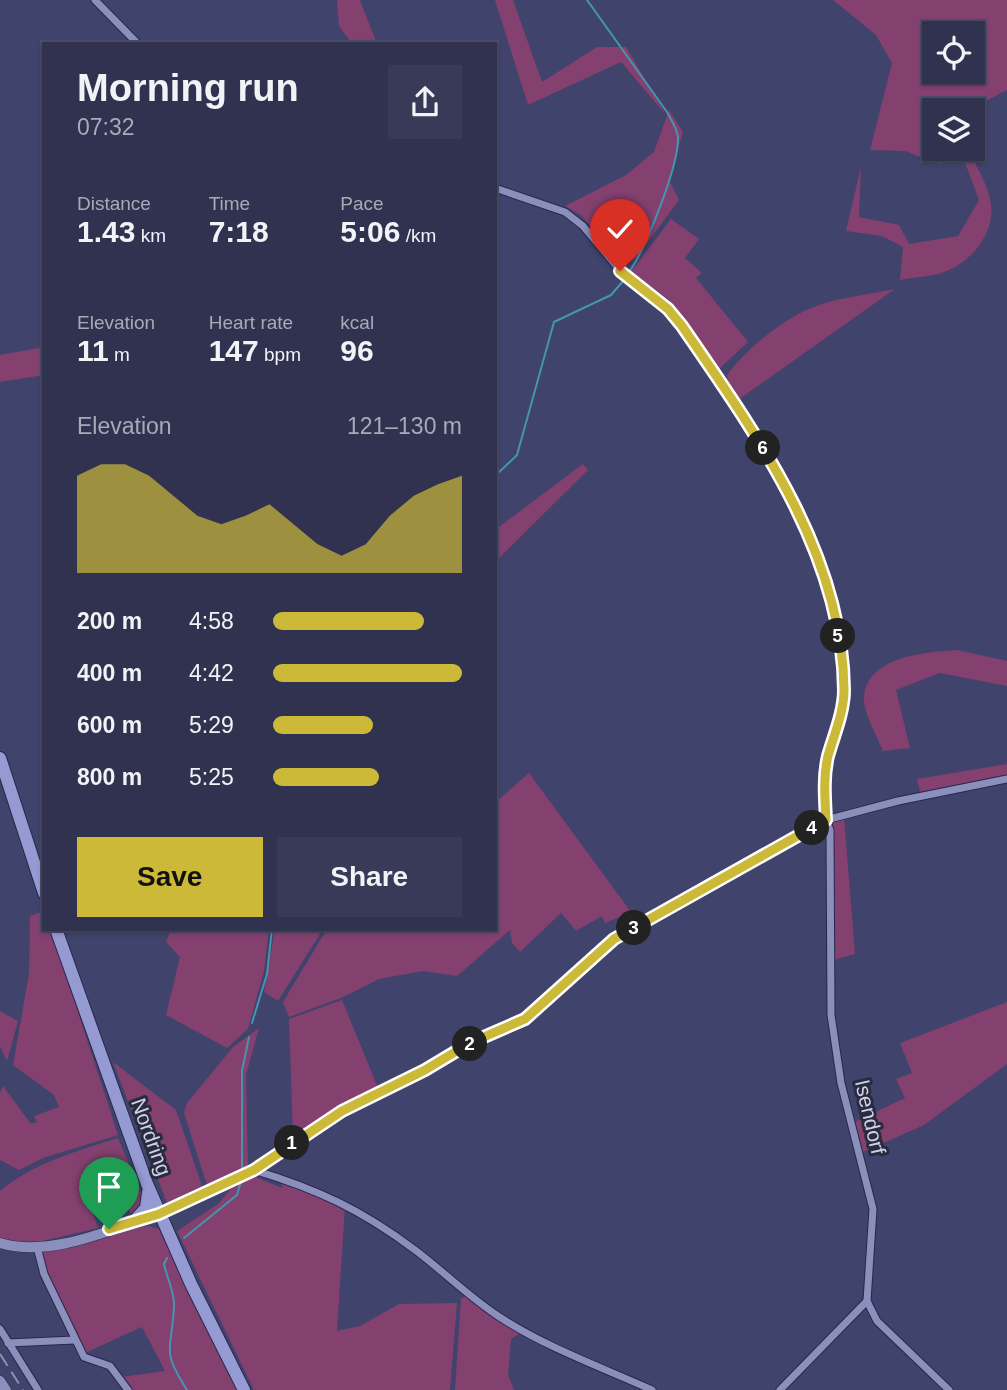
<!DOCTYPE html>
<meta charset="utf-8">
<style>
body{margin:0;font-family:Helvetica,sans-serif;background:#383a57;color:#f1f3f6;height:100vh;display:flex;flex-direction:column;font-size:26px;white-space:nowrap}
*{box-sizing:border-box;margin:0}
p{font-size:23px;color:#a8aab7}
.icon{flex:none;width:38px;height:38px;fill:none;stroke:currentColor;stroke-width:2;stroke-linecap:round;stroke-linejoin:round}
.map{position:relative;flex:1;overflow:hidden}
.details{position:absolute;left:42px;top:42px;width:455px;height:889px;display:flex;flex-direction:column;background:#303250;border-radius:0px;box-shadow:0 2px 5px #0004,0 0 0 2px #4b4d67}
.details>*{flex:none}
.tools{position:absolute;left:922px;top:21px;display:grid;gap:14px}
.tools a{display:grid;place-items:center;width:63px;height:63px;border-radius:0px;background:#303250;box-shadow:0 2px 5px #0004,0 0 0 2px #4b4d67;font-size:35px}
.pin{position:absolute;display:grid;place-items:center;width:60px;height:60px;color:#fff;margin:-72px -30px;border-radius:50% 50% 50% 0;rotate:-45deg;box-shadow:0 0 7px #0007}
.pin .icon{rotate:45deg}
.km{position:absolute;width:35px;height:35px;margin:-18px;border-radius:50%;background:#222;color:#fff;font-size:19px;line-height:35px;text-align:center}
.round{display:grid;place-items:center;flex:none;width:74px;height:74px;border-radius:0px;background:#383a57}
.summary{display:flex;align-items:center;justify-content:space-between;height:119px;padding:0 35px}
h1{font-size:38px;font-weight:800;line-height:52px}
.metrics{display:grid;grid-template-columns:repeat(3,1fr);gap:10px;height:119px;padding:7px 35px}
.metrics div{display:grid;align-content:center}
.metrics b{font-size:30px;font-weight:800}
.metrics small{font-size:19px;font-weight:400}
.metrics p{font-size:19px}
.chart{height:196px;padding:14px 35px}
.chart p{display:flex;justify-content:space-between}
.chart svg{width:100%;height:126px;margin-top:7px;fill:#ccb938;opacity:.7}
.cta{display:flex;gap:14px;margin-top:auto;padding:14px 35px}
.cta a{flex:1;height:80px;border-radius:0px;background:#ccb938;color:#111;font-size:28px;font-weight:800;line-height:80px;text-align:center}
.cta a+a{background:#383a57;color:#f1f3f6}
ul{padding:0 35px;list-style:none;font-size:23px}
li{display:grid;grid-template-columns:112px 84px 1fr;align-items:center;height:52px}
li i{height:18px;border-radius:9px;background:#ccb938}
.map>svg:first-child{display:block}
</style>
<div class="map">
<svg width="1007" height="1390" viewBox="0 0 1007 1390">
<rect width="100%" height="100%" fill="#40436b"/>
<g fill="#84406f" fill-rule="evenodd">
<polygon points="337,0 360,0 377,44 352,44 339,26"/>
<polygon points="495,0 513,0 542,82 597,47 626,47 666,115 621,62 528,105"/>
<path d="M833 0H1007V90L968 110H934V149H968C976 166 989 186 991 205 995 234 970 263 944 272 931 277 914 277 900 280L903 247 882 236 846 231 861 167 859 217 899 225 909 244 958 236 979 200 964 160 939 164 905 151 870 150 892 63 876 35ZM934 33H973V72H934Z"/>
<polygon points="669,110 683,132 669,180 679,200 636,258 624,266 581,215 565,206 626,175 654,152"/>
<polygon points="671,219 699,239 685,258 702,273 696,278 748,342 719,369 668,299 631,272"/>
<path d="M895 289 738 400C732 392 727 385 727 375 747 348 786 316 819 305 843 297 870 294 895 289Z"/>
<polygon points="44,347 44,375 0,382 0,355"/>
<polygon points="583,464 588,470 495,562 495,530"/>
<path d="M957 650 1007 661V686L940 673 896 690 910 748 883 751C877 736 864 714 864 699 865 656 927 652 957 650Z"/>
<polygon points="1007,764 1007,775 920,792 917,779"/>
<polygon points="529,773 631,912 605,923 602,916 576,931 561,913 520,952 512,943 510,930 457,976 423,971 379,979 341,998 289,1017 283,1002 327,929 495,929 495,803"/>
<polygon points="844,818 855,954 833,960 833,821"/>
<polygon points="44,911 44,929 51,929 118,1135 43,1158 19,1170 0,1160 0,1093 3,1086 31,1124 37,1122 34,1116 59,1107 54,1095 13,1065 29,974 30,916"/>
<polygon points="171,929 269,929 264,971 248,1029 227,1048 166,1015 180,957 166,942"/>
<polygon points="275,929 323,929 278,1001 264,992"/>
<polygon points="342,1000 378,1088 336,1109 293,1137 289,1019"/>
<polygon points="1007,1002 1007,1064 924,1125 863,1152 855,1122 905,1098 896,1079 912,1073 900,1043"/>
<polygon points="0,1011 18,1021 7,1061 0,1046"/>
<polygon points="259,1028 246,1075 248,1167 207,1185 184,1113 187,1103 233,1047"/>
<polygon points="113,1062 176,1110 202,1186 167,1203"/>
<path d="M118 1138 142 1195 140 1209 131 1214 116 1169 82 1180 98 1228 34 1243 0 1240V1191C35 1162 75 1152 118 1138Z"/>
<polygon points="253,1176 282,1188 283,1183 309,1190 345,1206 337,1331 360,1326 399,1304 457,1303 450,1390 254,1390 177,1231 218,1204 234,1185"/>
<polygon points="148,1226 159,1229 199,1314 240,1390 131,1390 121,1377 165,1371 142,1327 85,1353 46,1273 40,1249"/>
<polygon points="465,1296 520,1333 511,1339 508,1375 514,1390 455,1390 461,1299"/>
</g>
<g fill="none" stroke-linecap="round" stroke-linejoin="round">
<g stroke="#4296af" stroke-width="2">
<path d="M587 0 667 112C671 120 677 128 678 137 679 166 645 251 627 275"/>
<polyline points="495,476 517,455 554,322 611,295 624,280"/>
<polyline points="252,1023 267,974 272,929"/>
<polyline points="242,1172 242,1071 249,1037"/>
<polyline points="184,1238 237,1195 242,1178"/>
<path d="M167 1258 164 1264C167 1279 175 1292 174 1307 172 1351 160 1348 187 1390"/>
</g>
<g stroke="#27284e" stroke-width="9">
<g id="minor">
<polyline points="95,0 138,44"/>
<polyline points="495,188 565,212 583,226 623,274 668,309 682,326 765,451 808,533 835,620 844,692 825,774 826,820 830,830 831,1015 841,1083 873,1209 867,1301 877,1321 949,1390"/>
<path d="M254 1170C317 1189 362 1210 415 1250 443 1271 469 1297 498 1316 545 1347 601 1367 652 1390"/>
<polyline points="159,1214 254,1170 342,1111 425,1070 470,1043 525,1019 614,939 826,820 898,801 1007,779"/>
<polyline points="37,1247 44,1274 84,1357 110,1366 128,1390"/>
<polyline points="0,1329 38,1390"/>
<polyline points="8,1343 74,1340"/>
<polyline points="780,1390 867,1301"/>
</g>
</g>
<g stroke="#27284e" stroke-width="11">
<g id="tertiary">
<path d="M0 1243C51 1258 111 1229 159 1214"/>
<polyline points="0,1381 6,1390"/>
</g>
</g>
<g stroke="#27284e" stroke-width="14">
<g id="primary">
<polyline points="0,758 44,893"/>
<polyline points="56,929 147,1184 191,1284 244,1390"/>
<polyline points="133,1222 146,1208 148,1192"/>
</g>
</g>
<use href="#minor" stroke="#8b8fbc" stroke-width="7"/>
<use href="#tertiary" stroke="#8b8fbc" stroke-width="10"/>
<use href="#primary" stroke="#969ad2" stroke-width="12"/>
<polyline stroke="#8e91b1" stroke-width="2" stroke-dasharray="14 7" stroke-linecap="butt" points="0,1354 23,1390"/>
</g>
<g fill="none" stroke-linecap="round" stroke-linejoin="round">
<g stroke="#fff" stroke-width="14">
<path id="route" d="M109 1229 159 1214 254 1170 342 1111 425 1070 470 1043 525 1019 614 939 826 820C825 799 823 777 828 756 834 735 844 712 844 690 843 553 756 434 682 326L668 309 620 271"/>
</g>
<use href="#route" stroke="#ccb938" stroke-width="9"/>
</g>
<g text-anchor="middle" stroke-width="6" stroke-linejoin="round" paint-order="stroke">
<g font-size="21" fill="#cfd2eb" stroke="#2a2b3e">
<text transform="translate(870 1117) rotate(77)" y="7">Isendorf</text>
<text transform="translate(151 1137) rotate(70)" y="7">Nordring</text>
</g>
</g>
</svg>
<div class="tools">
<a><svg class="icon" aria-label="locate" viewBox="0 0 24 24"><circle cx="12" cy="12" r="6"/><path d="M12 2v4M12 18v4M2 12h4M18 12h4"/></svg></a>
<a><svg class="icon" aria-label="layers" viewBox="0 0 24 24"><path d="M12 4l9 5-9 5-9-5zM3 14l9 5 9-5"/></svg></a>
</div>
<div class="pin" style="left:109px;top:1229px;background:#1e9e55"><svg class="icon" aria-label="arrive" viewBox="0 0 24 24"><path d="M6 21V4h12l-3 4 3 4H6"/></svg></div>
<div class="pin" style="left:620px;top:271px;background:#d93025"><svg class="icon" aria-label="check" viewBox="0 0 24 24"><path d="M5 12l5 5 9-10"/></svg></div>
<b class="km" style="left:292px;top:1143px">1</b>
<b class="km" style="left:470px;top:1044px">2</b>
<b class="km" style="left:634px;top:928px">3</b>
<b class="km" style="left:812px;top:828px">4</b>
<b class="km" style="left:838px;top:636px">5</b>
<b class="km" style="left:763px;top:448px">6</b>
<section class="details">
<div class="summary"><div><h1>Morning run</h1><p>07:32</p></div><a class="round"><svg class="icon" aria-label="share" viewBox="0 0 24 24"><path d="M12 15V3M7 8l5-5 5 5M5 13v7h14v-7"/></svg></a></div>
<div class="metrics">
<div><p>Distance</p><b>1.43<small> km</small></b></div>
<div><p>Time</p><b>7:18</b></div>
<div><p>Pace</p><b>5:06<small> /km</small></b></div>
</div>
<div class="metrics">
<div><p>Elevation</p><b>11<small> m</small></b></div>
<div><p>Heart rate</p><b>147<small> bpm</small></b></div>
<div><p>kcal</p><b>96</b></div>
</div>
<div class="chart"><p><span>Elevation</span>121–130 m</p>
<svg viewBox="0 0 160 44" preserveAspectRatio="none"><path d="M0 44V10L10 6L20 6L30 10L40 17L50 24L60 27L70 24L80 20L90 27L100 34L110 38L120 34L130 24L140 17L150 13L160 10V44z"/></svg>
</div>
<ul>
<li><b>200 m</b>4:58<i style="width:80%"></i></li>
<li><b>400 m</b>4:42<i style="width:100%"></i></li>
<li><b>600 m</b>5:29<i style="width:53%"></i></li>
<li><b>800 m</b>5:25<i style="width:56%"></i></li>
</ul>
<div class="cta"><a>Save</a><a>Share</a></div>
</section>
</div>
